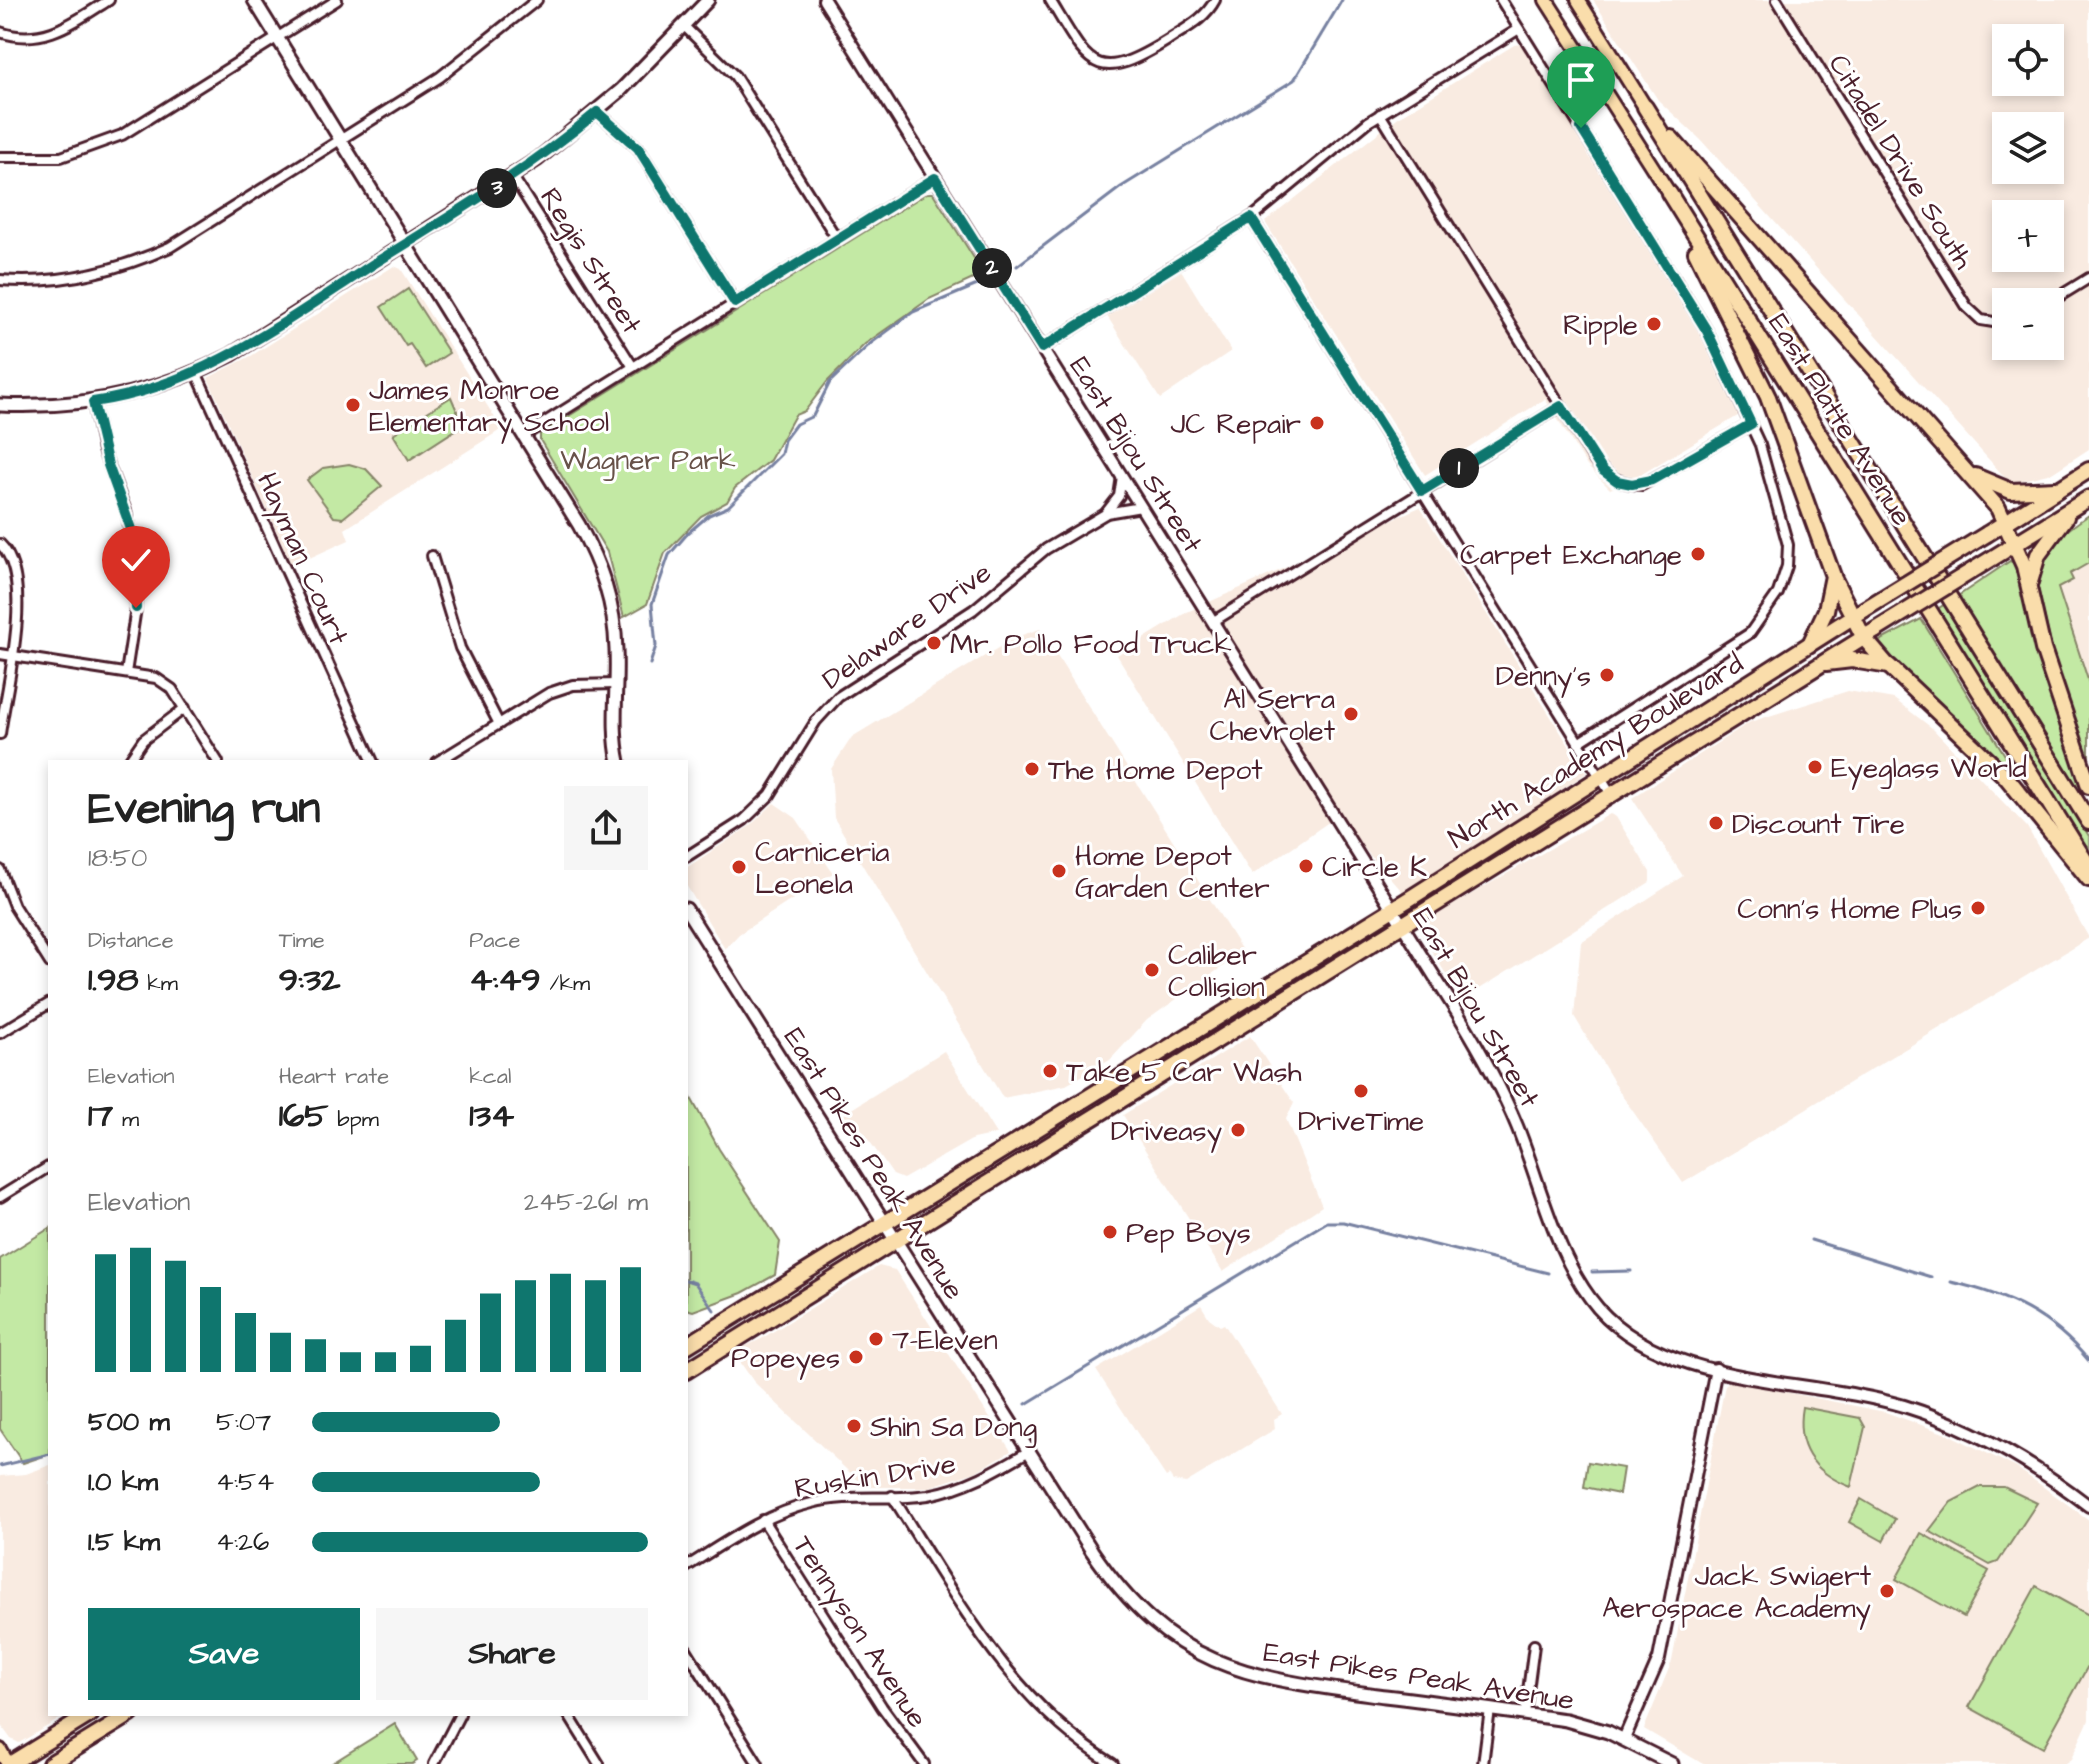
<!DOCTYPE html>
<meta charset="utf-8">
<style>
body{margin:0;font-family:"Architects Daughter",sans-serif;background:#f6f6f6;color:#222;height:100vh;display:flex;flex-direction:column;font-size:30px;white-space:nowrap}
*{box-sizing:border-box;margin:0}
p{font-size:26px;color:#767676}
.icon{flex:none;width:44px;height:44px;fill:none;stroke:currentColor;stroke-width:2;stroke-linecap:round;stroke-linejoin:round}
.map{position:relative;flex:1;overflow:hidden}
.drawer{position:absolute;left:48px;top:760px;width:640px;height:956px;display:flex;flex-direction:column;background:#fff;border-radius:0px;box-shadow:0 4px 12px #0003}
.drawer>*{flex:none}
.fabs{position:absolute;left:1992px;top:24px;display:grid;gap:16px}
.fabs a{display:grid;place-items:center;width:72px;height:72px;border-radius:0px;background:#fff;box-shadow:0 4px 12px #0003;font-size:40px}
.pin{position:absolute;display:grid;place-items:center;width:68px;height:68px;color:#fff;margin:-82px -34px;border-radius:50% 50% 50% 0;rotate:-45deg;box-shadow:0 0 8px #0007}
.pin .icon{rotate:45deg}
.km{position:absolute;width:40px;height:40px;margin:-20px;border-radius:50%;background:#222;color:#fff;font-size:22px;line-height:40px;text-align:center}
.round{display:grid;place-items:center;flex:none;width:84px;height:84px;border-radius:0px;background:#f6f6f6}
.overview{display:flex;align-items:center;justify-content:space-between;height:136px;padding:0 40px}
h1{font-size:44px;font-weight:700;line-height:60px}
.metrics{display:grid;grid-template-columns:repeat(3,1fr);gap:12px;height:136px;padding:8px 40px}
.metrics div{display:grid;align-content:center}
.metrics b{font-size:34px;font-weight:700}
.metrics small{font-size:22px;font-weight:400}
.metrics p{font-size:22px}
.chart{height:224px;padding:16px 40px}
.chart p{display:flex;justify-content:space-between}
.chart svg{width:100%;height:144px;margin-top:8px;stroke:#0f766e;stroke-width:6}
.primary-button{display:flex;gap:16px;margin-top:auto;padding:16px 40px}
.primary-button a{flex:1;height:92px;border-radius:0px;background:#0f766e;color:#fff;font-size:32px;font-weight:700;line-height:92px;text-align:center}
.primary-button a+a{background:#f6f6f6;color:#222}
ul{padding:0 40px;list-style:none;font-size:26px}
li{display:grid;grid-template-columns:128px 96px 1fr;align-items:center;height:60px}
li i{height:20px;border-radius:10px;background:#0f766e}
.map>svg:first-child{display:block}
</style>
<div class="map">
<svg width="2089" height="1764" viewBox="0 0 2089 1764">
<rect width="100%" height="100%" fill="#fff"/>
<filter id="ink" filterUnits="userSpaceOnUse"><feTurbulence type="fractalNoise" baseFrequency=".0125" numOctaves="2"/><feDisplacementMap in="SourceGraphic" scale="16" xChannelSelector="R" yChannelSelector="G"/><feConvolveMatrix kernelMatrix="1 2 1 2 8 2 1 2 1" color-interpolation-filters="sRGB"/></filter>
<g filter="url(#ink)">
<g fill="#f9ebe1" fill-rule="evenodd">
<path d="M1593 0H2089V449L2052 473 2010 483 1700 139 1658 100ZM2006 38H2050V82H2006ZM2006 126H2050V170H2006ZM2006 214H2050V258H2006ZM2006 302H2050V346H2006Z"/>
<polygon points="1527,43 1707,331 1746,411 1642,474 1610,489 1587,466 1545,399 1425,475 1265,222 1397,118 1514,45"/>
<polygon points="394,266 401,269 502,429 345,529 349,540 292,566 208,378 251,356"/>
<polygon points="1181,270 1231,351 1160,399 1107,316"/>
<polygon points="1420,507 1586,773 1409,899 1336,817 1252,875 1117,655 1187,612"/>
<polygon points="2089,515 2089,772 2037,591 2068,530"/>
<polygon points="1040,629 1243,952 1147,1020 1110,1060 1066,1085 1003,1098 834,818 831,769 852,737 1016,637"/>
<polygon points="1848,691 1894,699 1932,728 2027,827 2089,938 1683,1183 1623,1097 1574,1016 1581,942 1683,876 1632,798 1750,722"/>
<polygon points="774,803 796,818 833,873 739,934 725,949 686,885 686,868 750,826"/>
<polygon points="1610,814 1616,817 1650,872 1650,882 1462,1000 1420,932 1425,921"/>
<polygon points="1250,1036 1294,1103 1286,1119 1322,1206 1223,1272 1123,1115"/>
<polygon points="944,1051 996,1134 973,1139 903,1179 893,1175 857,1123 842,1115"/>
<polygon points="879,1266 895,1270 1011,1451 975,1472 929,1487 865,1487 754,1382 733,1352 761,1339"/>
<polygon points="1201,1305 1209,1318 1220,1326 1224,1324 1282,1414 1274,1419 1275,1429 1186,1483 1173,1481 1169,1475 1166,1477 1096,1370"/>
<polygon points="1730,1381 1885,1412 1952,1436 2017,1468 2089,1520 2089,1720 2071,1759 2064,1764 1703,1764 1644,1729 1672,1661 1725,1385"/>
<polygon points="50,1465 50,1714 68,1714 19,1743 11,1739 0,1724 0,1476 26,1474"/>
</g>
<g fill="#c3e9a4" stroke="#868468" stroke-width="2">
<polygon points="927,193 933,193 984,274 929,299 865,344 827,382 805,411 795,415 770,460 735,488 727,502 701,516 665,553 647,604 624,617 607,552 540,440 540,434"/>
<polygon points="408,289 449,353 426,368 410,344 406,346 381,307"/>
<polygon points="451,397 463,425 409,460 393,434"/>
<polygon points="349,464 366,469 382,486 343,518 334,517 307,480 323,468"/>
<path d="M2089 515V563L2070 574 2073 580 2058 588 2089 683V772L2059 679 2036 580C2041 550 2064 531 2089 515Z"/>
<polygon points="2010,561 2016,564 2046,681 2083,786 2083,797 1958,596"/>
<polygon points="1945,604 2089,836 2089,861 1933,612"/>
<polygon points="1921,619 2016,773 2013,775 1887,661 1876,643"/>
<polygon points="686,1089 719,1149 780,1242 775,1275 742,1293 693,1311 686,1309"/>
<polygon points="50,1228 50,1454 23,1463 0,1429 0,1259"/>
<path d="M1802 1407 1860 1418 1865 1427 1851 1487C1814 1473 1795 1447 1802 1407Z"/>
<polygon points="1588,1462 1623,1468 1619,1494 1584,1487"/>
<polygon points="1980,1487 2004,1487 2037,1503 1998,1562 1990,1565 1929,1531 1951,1502"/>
<polygon points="1861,1499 1895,1519 1883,1541 1849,1522"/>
<polygon points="1921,1533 1989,1571 1964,1617 1896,1579"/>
<polygon points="2036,1586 2089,1615 2089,1664 2043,1748 1969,1707"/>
<polygon points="395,1724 417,1761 412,1764 331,1764"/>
</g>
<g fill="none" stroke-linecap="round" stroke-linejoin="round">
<g stroke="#7781a1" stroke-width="3">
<polyline points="1017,266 1121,187 1294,80 1342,0"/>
<polyline points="650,664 656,646 652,604 669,555 688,533 709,515 728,507 781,454 784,440 796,424 813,416 830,382 870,344 913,312 982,283"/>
<polyline points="1811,1240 1931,1277"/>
<polyline points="1592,1272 1631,1271"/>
<polyline points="686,1280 695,1283 714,1310"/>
<path d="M1951 1282C2009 1295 2051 1315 2089 1361"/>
<polyline points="1026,1404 1327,1222 1343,1222 1548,1273"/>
<polyline points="0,1466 50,1454"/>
</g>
<g stroke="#4a1f2b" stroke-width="14">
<g id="minor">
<path d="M1050 0C1090 66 1094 86 1168 40 1186 28 1205 19 1215 0"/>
<polyline points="1501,0 1707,331 1760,445 1788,545 1787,566 1778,593 1750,633 1578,743"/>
<polyline points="1777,0 1967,307 1981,320 2006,324"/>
<polyline points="684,26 735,76 837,239"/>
<path d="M0 32C43 47 74 22 109 0"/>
<polyline points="597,112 638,148 735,303"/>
<path d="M1380 114 1595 461C1608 478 1621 484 1642 485L1751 424"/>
<polyline points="0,157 61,157 122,135 337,0"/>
<polyline points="513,177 633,367"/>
<polyline points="1251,218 1612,796"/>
<path d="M0 280C59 285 116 271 170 247L440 77 537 0"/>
<polyline points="2050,302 2089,278"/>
<polyline points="1042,348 1255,215 1368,122 1519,29"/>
<polyline points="196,372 373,762"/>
<polyline points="93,402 103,450 126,511 134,549 136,608 126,673"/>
<polyline points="523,436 935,178"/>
<polyline points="1106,513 1141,507"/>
<path d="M0 544C36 578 6 688 0 734"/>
<polyline points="432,556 460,648 499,724"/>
<polyline points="1214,621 1561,406"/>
<polyline points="0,654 156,678 172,689 218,762"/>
<polyline points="128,762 143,740 185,708"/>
<polyline points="437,762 549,693 573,685 616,684"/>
<polyline points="686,857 744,820 770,795 816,721 838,697 973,610 1046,549 1105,514 1119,496 1122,476"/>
<polyline points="0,870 14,906 50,963"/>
<polyline points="0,1033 50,1003"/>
<polyline points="0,1197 50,1166"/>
<path d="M892 1496C955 1594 1010 1702 1113 1764"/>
<polyline points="763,1520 882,1707 924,1764"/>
<path d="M686 1567C726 1542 765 1514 812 1503 850 1493 890 1501 928 1495 966 1488 997 1470 1029 1451"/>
<polyline points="686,1649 758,1764"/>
<polyline points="568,1714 599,1764"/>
<polyline points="1525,1714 1534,1645"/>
<polyline points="434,1764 460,1714"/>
<polyline points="1483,1764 1490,1709"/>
</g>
</g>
<g stroke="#4a1f2b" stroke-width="16">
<g id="tertiary">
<path d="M824 0 1458 1014C1480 1050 1501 1087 1517 1126 1541 1185 1556 1259 1598 1308 1669 1388 1807 1377 1904 1406 1972 1427 2033 1463 2089 1506"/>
<polyline points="1624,1739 1659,1659 1716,1369"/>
</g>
</g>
<g stroke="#4a1f2b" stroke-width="17">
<g id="secondary">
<path d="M254 0 579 525C601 565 615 604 616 650 618 687 611 725 619 762"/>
<path d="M0 405C82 409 158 393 231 355L538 159 621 90 708 0"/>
<path d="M686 909 1092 1551C1174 1672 1252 1678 1385 1696 1446 1703 1506 1712 1566 1720L1608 1732 1672 1764"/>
</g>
</g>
<g stroke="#4a1f2b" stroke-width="18">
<g id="primary">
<polyline points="1546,0 1669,193"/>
<polyline points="1578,0 1645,107"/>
<polyline points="0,1750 8,1764"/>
</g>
</g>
<g stroke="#4a1f2b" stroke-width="20">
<g id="trunk">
<polyline points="1645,107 2089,822"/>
<polyline points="1671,138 1998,508 2024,566 2043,649 2089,786"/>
<polyline points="1669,193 2089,867"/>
<polyline points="1696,252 1768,397 1833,576 1826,610 1811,642"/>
<polyline points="1975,476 2011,491 2055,489"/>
<polyline points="1987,534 2089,470"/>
<polyline points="2008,548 2089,498"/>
<polyline points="1834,579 1864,638 1888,666"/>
<polyline points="2030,582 2038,555 2066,517"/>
<polyline points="1826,663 1852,660 1889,666 2007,778 2089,879"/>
<polyline points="686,1346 1409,899 1865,609"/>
<polyline points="686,1371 1876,630"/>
<polyline points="10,1764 91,1714"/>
<polyline points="50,1764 131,1714"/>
</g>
</g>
<use href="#minor" stroke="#fff" stroke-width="8"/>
<use href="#tertiary" stroke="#fff" stroke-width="10"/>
<use href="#secondary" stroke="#fff" stroke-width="11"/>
<use href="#primary" stroke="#faddab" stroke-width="12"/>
<use href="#trunk" stroke="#faddab" stroke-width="14"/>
<g stroke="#4a1f2b" stroke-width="20" stroke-linecap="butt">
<g id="trunk-bridge">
<polyline points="1865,609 1987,534"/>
<polyline points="1876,630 2004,551"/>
</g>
</g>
<use href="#trunk-bridge" stroke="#faddab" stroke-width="14"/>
</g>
</g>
<g fill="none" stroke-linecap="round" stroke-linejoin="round" filter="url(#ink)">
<g stroke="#fff" stroke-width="16">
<path id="route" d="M136 608 131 529 108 465 93 402C200 387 287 320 375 263 452 215 528 170 597 112L638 148 735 303 935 178 1042 348 1251 218 1422 491 1561 406 1602 470 1617 481 1632 484 1652 480 1751 424 1707 331 1581 128"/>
</g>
<use href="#route" stroke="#0f766e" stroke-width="10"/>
</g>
<g fill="#c8321e" stroke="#fff" stroke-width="3">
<circle cx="1654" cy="324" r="8"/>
<circle cx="353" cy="405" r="8"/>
<circle cx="1317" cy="423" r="8"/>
<circle cx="1698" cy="554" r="8"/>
<circle cx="934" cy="643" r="8"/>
<circle cx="1607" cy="675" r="8"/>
<circle cx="1351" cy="714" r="8"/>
<circle cx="1815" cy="767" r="8"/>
<circle cx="1032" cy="769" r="8"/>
<circle cx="1716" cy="823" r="8"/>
<circle cx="1306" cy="866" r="8"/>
<circle cx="739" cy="867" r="8"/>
<circle cx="1059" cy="871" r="8"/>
<circle cx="1978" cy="908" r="8"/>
<circle cx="1152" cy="970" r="8"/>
<circle cx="1050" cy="1071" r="8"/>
<circle cx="1361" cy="1091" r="8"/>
<circle cx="1238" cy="1130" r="8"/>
<circle cx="1110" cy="1232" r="8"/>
<circle cx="876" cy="1339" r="8"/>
<circle cx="856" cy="1357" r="8"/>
<circle cx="854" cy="1426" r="8"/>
<circle cx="1887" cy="1591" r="8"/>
</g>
<g text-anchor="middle" stroke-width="6" stroke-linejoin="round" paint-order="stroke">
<g font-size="28" fill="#4a1f2b" stroke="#fff">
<text transform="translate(1902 161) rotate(58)" y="10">Citadel Drive South</text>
<text transform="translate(592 260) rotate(58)" y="10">Regis Street</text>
<text transform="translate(1841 419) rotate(58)" y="10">East Platte Avenue</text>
<text transform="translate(1137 454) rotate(58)" y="10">East Bijou Street</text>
<text transform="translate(304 558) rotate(66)" y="10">Hayman Court</text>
<text transform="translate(906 625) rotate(-35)" y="10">Delaware Drive</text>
<text transform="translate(1595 750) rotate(-32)" y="10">North Academy Boulevard</text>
<text transform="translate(1477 1007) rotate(60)" y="10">East Bijou Street</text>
<text transform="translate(875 1163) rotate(58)" y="10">East Pikes Peak Avenue</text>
<text transform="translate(875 1475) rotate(-9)" y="10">Ruskin Drive</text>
<text transform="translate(861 1631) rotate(57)" y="10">Tennyson Avenue</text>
<text transform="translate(1419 1675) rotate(9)" y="10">East Pikes Peak Avenue</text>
</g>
<g font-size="28" fill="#4a1f2b" stroke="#fff" text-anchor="start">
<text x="1638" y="334" text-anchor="end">Ripple</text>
<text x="369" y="399">James Monroe<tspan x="369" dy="32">Elementary School</tspan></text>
<text x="1301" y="433" text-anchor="end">JC Repair</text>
<text x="1682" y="564" text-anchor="end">Carpet Exchange</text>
<text x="950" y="653">Mr. Pollo Food Truck</text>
<text x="1591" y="685" text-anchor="end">Denny's</text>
<text x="1335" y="708" text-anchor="end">Al Serra<tspan x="1335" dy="32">Chevrolet</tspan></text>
<text x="1831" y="777">Eyeglass World</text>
<text x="1048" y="779">The Home Depot</text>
<text x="1732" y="833">Discount Tire</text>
<text x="755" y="861">Carniceria<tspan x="755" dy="32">Leonela</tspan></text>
<text x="1075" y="865">Home Depot<tspan x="1075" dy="32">Garden Center</tspan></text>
<text x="1322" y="876">Circle K</text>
<text x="1962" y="918" text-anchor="end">Conn's Home Plus</text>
<text x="1168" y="964">Caliber<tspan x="1168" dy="32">Collision</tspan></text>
<text x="1066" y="1081">Take 5 Car Wash</text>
<text x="1361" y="1130" text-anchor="middle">DriveTime</text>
<text x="1222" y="1140" text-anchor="end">Driveasy</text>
<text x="1126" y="1242">Pep Boys</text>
<text x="892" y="1349">7-Eleven</text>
<text x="840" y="1367" text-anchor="end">Popeyes</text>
<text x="870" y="1436">Shin Sa Dong</text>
<text x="1871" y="1585" text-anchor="end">Jack Swigert<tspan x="1871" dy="32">Aerospace Academy</tspan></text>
</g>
<g font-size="28" fill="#685249" stroke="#fff">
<text x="648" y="469">Wagner Park</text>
</g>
</g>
</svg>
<div class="fabs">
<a><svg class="icon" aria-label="locate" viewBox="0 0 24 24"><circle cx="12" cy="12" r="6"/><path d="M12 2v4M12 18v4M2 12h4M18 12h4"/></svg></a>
<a><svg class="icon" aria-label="layers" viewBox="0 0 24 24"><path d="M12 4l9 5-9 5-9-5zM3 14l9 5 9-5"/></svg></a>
<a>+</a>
<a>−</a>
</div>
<div class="pin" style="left:1581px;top:128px;background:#1e9e55"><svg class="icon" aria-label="arrive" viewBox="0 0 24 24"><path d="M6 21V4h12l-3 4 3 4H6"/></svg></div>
<div class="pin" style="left:136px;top:608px;background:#d93025"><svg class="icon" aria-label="check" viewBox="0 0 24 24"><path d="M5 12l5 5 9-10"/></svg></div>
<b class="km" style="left:1459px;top:468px">1</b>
<b class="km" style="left:992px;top:268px">2</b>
<b class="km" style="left:497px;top:188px">3</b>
<section class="drawer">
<div class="overview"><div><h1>Evening run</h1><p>18:50</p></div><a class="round"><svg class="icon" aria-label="share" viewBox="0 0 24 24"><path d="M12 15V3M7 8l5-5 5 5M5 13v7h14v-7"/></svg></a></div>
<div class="metrics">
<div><p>Distance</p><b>1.98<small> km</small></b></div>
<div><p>Time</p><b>9:32</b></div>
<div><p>Pace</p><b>4:49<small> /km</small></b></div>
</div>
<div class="metrics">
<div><p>Elevation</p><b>17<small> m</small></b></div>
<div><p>Heart rate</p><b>165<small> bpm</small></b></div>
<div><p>kcal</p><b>134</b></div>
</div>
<div class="chart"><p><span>Elevation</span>245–261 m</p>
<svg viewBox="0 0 160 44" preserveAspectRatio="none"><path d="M5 44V8M15 44V6M25 44V10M35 44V18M45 44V26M55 44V32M65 44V34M75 44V38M85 44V38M95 44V36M105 44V28M115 44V20M125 44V16M135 44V14M145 44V16M155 44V12"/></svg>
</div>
<ul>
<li><b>500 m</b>5:07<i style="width:56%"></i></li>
<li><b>1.0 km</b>4:54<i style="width:68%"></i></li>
<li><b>1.5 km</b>4:26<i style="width:100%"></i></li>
</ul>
<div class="primary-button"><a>Save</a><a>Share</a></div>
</section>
</div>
